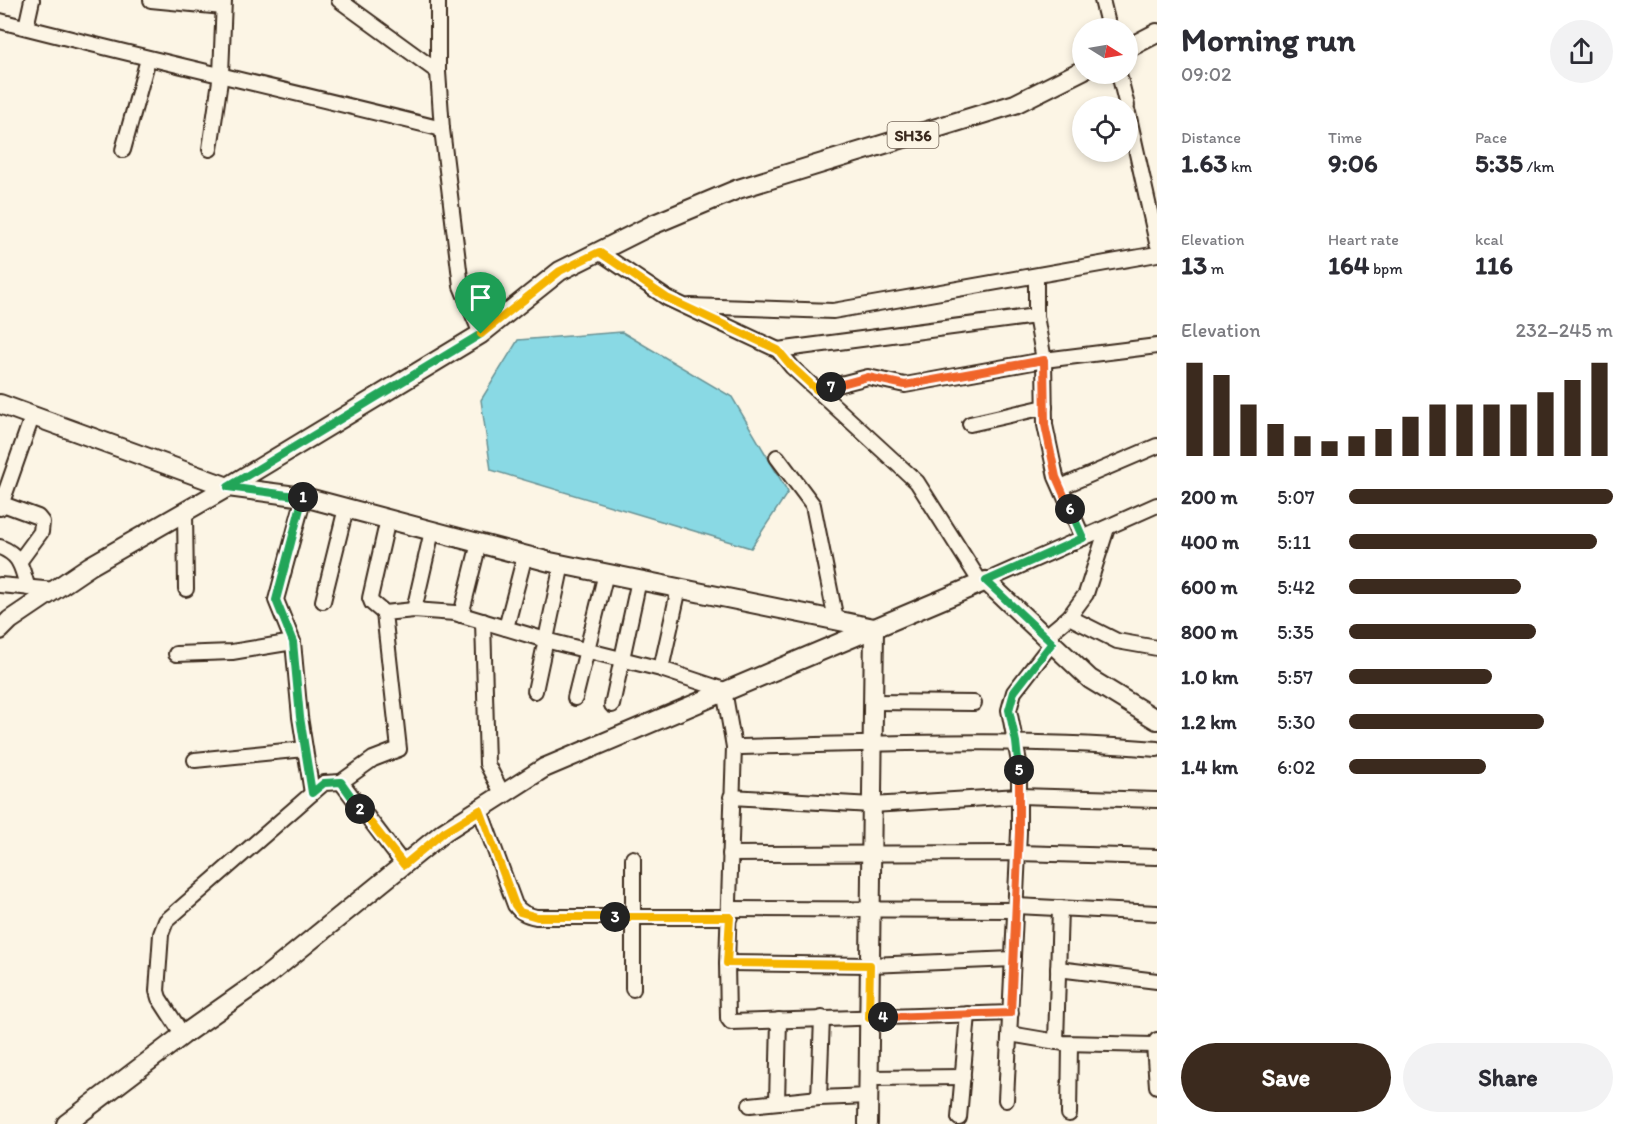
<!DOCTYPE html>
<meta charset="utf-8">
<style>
body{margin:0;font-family:Itim,sans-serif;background:#f2f2f3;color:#2b2b33;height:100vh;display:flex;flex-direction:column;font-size:22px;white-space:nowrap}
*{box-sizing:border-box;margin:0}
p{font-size:20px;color:#7c7c81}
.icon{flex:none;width:33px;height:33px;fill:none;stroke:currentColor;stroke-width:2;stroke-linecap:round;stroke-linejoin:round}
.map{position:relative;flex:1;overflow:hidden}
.panel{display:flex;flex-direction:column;background:#fff;width:480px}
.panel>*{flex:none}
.needle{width:39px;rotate:101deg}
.fabs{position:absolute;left:1072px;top:18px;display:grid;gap:12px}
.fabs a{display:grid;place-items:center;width:66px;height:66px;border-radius:50%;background:#fff;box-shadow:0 3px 9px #0003;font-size:30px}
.pin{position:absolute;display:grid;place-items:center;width:51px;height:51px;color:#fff;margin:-62px -26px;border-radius:50% 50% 50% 0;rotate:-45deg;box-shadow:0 0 6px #0007}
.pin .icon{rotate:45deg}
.km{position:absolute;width:30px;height:30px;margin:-15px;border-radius:50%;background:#222;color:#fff;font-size:16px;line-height:30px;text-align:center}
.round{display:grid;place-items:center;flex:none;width:63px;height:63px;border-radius:32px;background:#f2f2f3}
.overview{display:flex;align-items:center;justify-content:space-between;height:102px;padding:0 24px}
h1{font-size:33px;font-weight:700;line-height:45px}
.figures{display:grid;grid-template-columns:repeat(3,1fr);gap:9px;height:102px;padding:6px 24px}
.figures div{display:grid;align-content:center}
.figures b{font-size:26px;font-weight:700}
.figures small{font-size:16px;font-weight:400}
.figures p{font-size:16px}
.chart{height:168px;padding:12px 24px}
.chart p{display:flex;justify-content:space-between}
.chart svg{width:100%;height:108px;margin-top:6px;stroke:#3b2a1e;stroke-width:6}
.cta{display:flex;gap:12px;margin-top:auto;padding:12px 24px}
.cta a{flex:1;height:69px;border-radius:36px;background:#3b2a1e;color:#fff;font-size:24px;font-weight:700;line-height:69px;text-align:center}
.cta a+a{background:#f2f2f3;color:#2b2b33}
ul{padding:0 24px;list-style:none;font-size:20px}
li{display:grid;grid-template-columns:96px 72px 1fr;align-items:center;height:45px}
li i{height:15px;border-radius:8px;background:#3b2a1e}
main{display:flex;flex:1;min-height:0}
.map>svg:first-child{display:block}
</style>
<main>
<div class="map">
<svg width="1157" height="1124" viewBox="0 0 1157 1124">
<rect width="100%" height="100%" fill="#fcf5e5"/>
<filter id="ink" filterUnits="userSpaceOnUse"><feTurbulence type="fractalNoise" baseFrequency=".0167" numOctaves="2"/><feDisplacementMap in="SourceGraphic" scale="12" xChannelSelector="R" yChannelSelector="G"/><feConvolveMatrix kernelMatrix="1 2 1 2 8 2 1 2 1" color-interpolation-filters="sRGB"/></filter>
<g filter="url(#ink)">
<polygon fill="#89d9e4" stroke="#6a9395" stroke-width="1.5" points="622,332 732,397 788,492 751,548 491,470 481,400 518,340"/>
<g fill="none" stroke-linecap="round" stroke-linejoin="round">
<g stroke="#3b2a1e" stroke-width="18">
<g id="minor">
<polyline points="151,0 223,7"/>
<polyline points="339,0 438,72"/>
<polyline points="438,0 438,72 442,129 461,286 481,334"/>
<polyline points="1102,0 1109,28"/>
<path d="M0 21C147 59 295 92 442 129"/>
<polyline points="26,27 32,0"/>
<polyline points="1119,74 1127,106"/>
<polyline points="1128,113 1157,243"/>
<polyline points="210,149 221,74 224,0"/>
<polyline points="123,150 148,59"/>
<polyline points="599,252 667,298 778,350 792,367 917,482 981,583"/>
<polyline points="1036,276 1036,316"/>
<polyline points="690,306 833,311 1157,254"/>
<polyline points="778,350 1036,316 1044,360 1045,425 1056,477 1083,538"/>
<polyline points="817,390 868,377 905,385 1044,360 1157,346"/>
<polyline points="970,424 1045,407"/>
<polyline points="777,457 813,505 836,620"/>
<polyline points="1061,487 1157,446"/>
<polyline points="0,503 38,517 42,522 41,532 19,562"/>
<polyline points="0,508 32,417"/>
<polyline points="185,512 186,589"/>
<path d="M0 547C22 556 21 568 28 588"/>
<polyline points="986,581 1157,505"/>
<polyline points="0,585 55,590"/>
<polyline points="323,601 346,508"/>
<polyline points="414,610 432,531"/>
<polyline points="384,613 372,603 370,598 388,519"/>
<polyline points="461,615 479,543"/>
<polyline points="1069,617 1117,641 1157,648"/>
<polyline points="483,621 487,764 503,795"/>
<polyline points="506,628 525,555"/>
<polyline points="1045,637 1069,617 1086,594 1107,528"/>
<polyline points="293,642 276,600 304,497"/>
<polyline points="176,654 232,652 293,642 300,717 312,793"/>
<polyline points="661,669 679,588"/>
<polyline points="535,691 562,564"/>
<polyline points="575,698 606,573"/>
<polyline points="873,702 974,703"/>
<polyline points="612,705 639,580"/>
<path d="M734 747C875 744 1017 737 1157 749"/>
<polyline points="195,760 305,749"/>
<polyline points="731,797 872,805 1019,796 1157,800"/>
<path d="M480 810 515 905C521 913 527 915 536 917H730"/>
<polyline points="730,854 1018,853 1157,857"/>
<polyline points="404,865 341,782 373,759 399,749 384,613 414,610 455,613 549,641 661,669 724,690 734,747 727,963 728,1018 731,1022 1011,1013"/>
<polyline points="1016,906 1157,913"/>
<polyline points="730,909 1016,910"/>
<polyline points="727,963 870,965 1013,959"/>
<polyline points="1058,969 1157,981"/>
<polyline points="633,989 633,858"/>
<polyline points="1010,1034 1063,1043 1154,1045 1157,1040"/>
<polyline points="183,1035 159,998 157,991 161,934 166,921 324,783 341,782"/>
<polyline points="1056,1042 1060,908"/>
<polyline points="1154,1045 1157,1086"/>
<polyline points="869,1078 963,1077"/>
<polyline points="819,1098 822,1018"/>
<polyline points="1006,1100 1019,832 1019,762 1009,710 1014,692 1052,643"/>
<polyline points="777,1102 779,1020"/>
<polyline points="750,1105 819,1098 869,1096"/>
<polyline points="1069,1114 1070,1044"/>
<polyline points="959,1118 968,1014"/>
</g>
</g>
<g stroke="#3b2a1e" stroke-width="22">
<g id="major">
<polyline points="1128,48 1157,33"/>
<polyline points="0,404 228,487 304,497 550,562 874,628 868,1124"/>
<polyline points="0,630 10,620 90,566 228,487 481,334 560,271 652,225 738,189 1015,104 1083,70"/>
<polyline points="66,1124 183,1035 264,978 444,832 544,768 986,581 1090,679 1157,720"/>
</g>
</g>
<use href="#minor" stroke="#fcf5e5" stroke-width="14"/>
<use href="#major" stroke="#fcf5e5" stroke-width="18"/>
</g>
</g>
<g fill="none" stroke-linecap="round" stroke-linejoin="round" filter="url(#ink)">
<g stroke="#fff" stroke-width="12">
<polyline id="split-1" points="303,497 228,487 481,334"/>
</g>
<g stroke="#fff" stroke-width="12">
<polyline id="split-2" points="303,497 276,600 293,642 300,717 312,793 324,783 341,782 360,809"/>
</g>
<g stroke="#fff" stroke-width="12">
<polyline id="split-3" points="360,809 404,865 444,832 480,810 515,905 520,912 537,917 615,917"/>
</g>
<g stroke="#fff" stroke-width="12">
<polyline id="split-4" points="615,917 730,917 727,963 870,965 869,1018 883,1017"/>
</g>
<g stroke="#fff" stroke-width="12">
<polyline id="split-5" points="883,1017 1011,1013 1019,832 1019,770"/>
</g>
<g stroke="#fff" stroke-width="12">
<polyline id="split-6" points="1019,770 1016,742 1009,710 1014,692 1052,643 986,581 1083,538 1070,509"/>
</g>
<g stroke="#fff" stroke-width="12">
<polyline id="split-7" points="831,387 868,377 905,385 1044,360 1045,425 1056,477 1070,509"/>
</g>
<g stroke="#fff" stroke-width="12">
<polyline id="split-8" points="481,334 560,271 599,252 667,298 778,350 792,367 817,390 831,387"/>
</g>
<use href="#split-1" stroke="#22a559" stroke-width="8"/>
<use href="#split-2" stroke="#22a559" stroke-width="8"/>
<use href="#split-3" stroke="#f5b400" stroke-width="8"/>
<use href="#split-4" stroke="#f5b400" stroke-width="8"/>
<use href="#split-5" stroke="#f0652b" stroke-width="8"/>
<use href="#split-6" stroke="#22a559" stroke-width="8"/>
<use href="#split-7" stroke="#f0652b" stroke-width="8"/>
<use href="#split-8" stroke="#f5b400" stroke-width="8"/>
</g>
<g text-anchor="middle" stroke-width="5" stroke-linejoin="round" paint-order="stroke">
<rect fill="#fcf5e5" stroke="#75675a" stroke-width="1.5" x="887.5" y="122" width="51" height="26" rx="4.5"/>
<g font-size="16" font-weight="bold" fill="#3b2a1e">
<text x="913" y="141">SH36</text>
</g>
</g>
</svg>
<div class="fabs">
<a><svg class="needle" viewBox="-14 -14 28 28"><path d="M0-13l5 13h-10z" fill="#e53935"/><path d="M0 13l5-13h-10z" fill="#7c7c81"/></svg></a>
<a><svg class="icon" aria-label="locate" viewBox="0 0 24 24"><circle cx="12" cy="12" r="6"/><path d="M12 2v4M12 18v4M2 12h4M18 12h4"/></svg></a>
</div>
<div class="pin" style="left:481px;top:334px;background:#1e9e55"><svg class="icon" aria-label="arrive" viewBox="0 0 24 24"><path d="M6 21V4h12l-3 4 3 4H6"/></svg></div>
<b class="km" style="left:303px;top:497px">1</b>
<b class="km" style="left:360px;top:809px">2</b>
<b class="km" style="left:615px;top:917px">3</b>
<b class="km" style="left:883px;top:1017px">4</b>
<b class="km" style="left:1019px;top:770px">5</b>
<b class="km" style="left:1070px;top:509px">6</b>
<b class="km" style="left:831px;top:387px">7</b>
</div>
<section class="panel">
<div class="overview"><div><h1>Morning run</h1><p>09:02</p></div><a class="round"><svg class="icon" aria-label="share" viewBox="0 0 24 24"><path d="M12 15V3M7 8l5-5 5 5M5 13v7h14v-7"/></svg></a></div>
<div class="figures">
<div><p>Distance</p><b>1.63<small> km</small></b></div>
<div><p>Time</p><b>9:06</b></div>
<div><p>Pace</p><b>5:35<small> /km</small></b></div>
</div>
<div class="figures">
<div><p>Elevation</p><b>13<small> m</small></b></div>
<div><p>Heart rate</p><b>164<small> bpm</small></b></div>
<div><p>kcal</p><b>116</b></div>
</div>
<div class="chart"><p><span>Elevation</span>232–245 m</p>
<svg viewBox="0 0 160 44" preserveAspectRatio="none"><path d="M5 44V6M15 44V11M25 44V23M35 44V31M45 44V36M55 44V38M65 44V36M75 44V33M85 44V28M95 44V23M105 44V23M115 44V23M125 44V23M135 44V18M145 44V13M155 44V6"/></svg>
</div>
<ul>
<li><b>200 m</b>5:07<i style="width:100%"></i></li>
<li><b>400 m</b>5:11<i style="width:94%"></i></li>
<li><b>600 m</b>5:42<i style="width:65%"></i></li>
<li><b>800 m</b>5:35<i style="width:71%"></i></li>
<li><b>1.0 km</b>5:57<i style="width:54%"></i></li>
<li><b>1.2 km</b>5:30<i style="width:74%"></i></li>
<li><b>1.4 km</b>6:02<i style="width:52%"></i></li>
</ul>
<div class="cta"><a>Save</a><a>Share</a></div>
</section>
</main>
